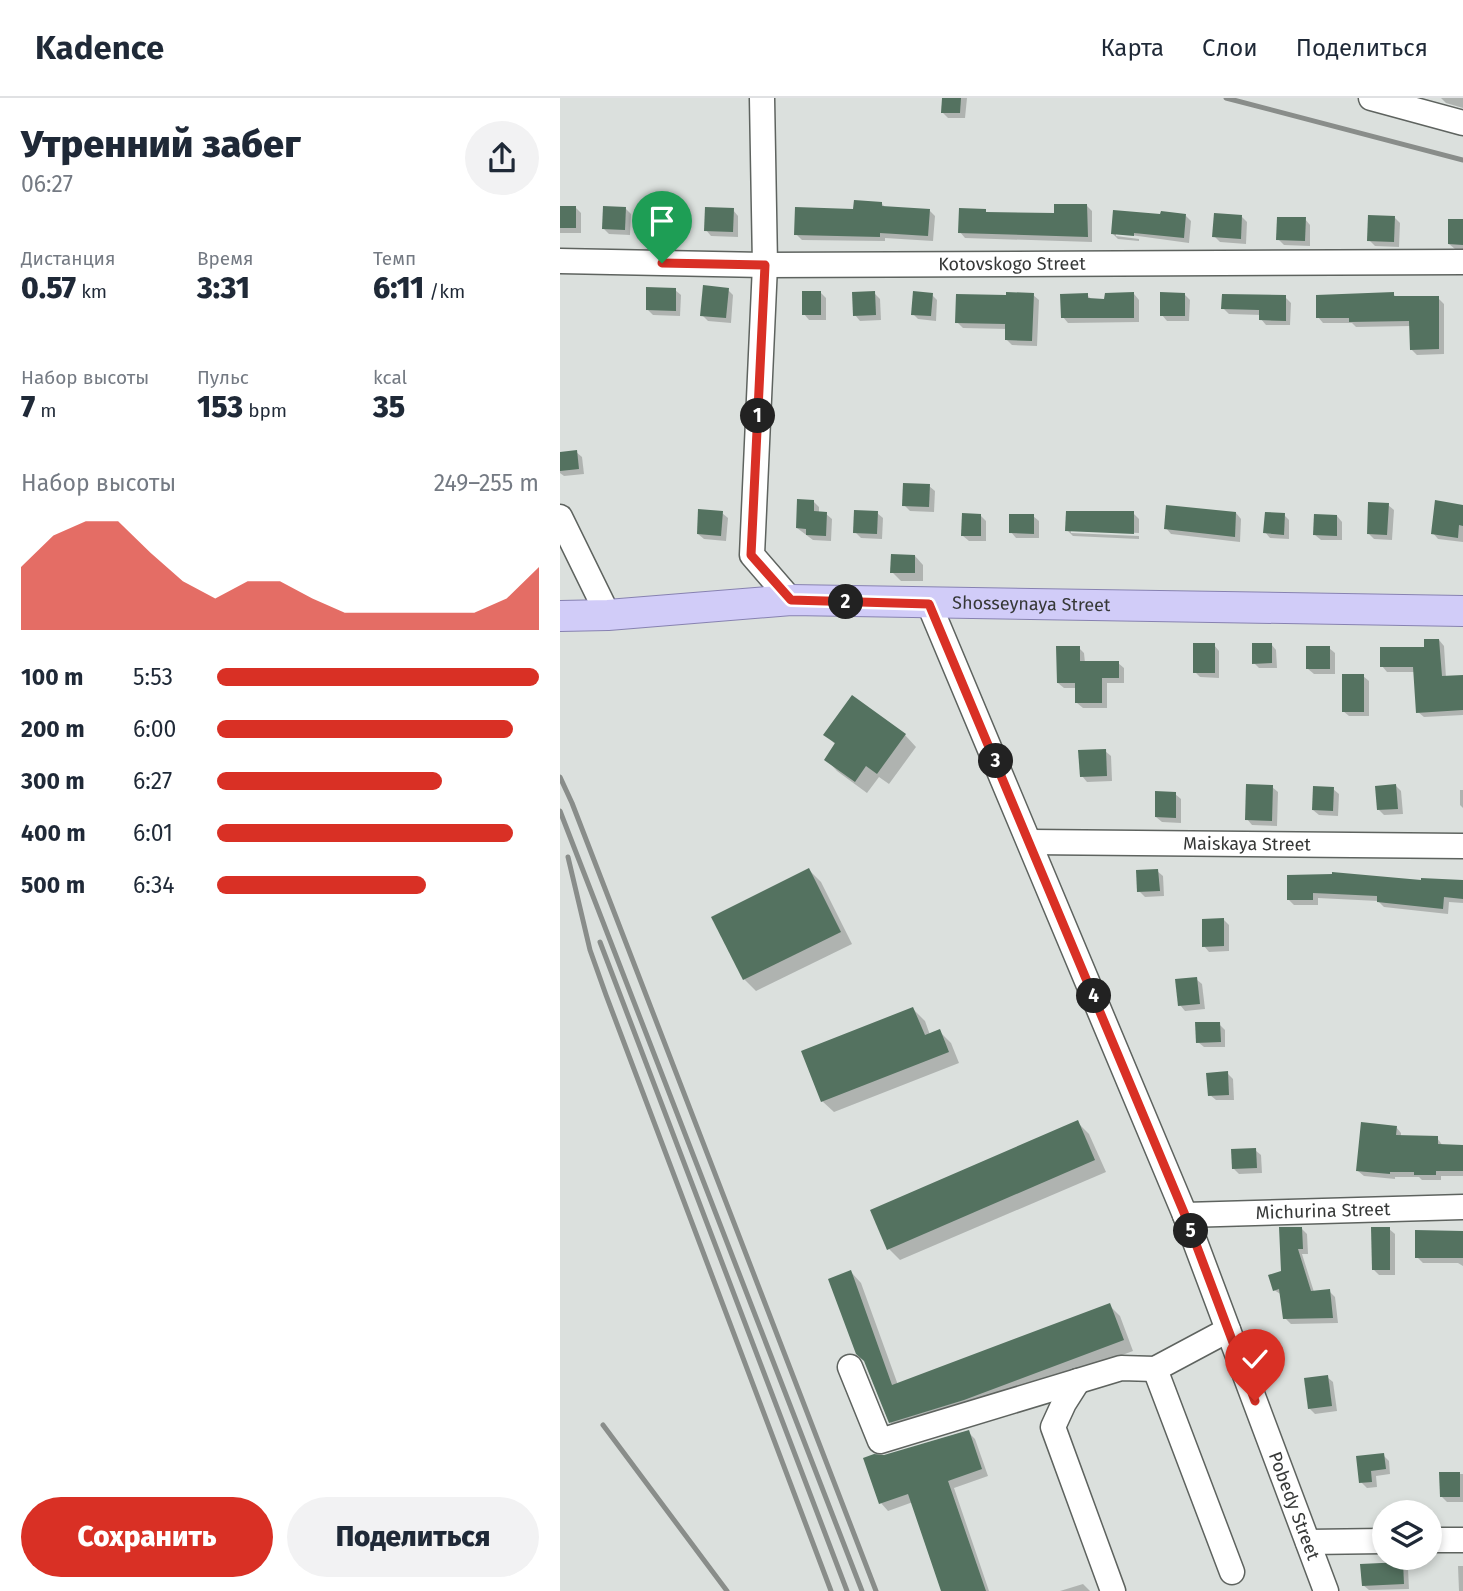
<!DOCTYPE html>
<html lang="ru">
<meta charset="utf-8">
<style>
body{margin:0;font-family:"Fira Sans",sans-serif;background:#f2f2f3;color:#1f2937;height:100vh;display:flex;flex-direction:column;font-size:26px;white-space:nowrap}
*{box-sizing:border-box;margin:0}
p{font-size:23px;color:#747a83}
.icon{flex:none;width:38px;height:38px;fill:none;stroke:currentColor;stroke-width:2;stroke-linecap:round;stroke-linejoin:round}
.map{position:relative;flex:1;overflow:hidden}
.side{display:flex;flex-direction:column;background:#fff;width:560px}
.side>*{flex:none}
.fabs{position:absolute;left:812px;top:1402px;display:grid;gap:14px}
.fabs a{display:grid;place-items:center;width:70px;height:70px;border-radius:50%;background:#fff;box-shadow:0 4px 10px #0003;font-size:35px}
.pin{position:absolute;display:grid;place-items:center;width:60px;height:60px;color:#fff;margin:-72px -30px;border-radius:50% 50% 50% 0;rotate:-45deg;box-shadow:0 0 7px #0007}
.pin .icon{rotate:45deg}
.km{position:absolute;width:35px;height:35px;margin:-18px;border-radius:50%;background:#222;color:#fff;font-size:19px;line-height:35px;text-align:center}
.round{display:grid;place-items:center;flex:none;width:74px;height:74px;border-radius:37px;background:#f2f2f3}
.head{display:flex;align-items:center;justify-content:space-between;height:119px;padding:0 21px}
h1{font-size:38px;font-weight:800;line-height:52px}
.metrics{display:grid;grid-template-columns:repeat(3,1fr);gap:10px;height:119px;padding:7px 21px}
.metrics div{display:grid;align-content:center}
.metrics b{font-size:30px;font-weight:800}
.metrics small{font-size:19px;font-weight:400}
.metrics p{font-size:19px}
.chart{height:196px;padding:14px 21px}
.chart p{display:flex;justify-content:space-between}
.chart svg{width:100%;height:126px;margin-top:7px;fill:#d93025;opacity:.7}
.primary-button{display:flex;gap:14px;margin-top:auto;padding:14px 21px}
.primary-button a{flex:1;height:80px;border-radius:42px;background:#d93025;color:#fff;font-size:28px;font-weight:800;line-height:80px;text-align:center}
.primary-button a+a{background:#f2f2f3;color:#1f2937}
ul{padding:0 21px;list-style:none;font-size:23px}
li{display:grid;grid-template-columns:112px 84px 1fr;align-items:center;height:52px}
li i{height:18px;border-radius:9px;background:#d93025}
header{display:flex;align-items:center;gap:42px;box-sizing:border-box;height:98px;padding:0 35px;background:#fff;border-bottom:2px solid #e0e1e3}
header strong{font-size:33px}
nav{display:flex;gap:38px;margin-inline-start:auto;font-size:24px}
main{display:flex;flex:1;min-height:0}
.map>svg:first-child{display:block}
</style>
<header>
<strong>Kadence</strong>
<nav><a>Карта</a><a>Слои</a><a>Поделиться</a></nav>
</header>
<main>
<section class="side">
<div class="head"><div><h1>Утренний забег</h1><p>06:27</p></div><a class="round"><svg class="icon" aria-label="share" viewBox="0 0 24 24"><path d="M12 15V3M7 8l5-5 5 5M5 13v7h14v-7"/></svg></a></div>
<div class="metrics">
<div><p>Дистанция</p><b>0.57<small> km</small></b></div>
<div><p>Время</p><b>3:31</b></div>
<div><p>Темп</p><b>6:11<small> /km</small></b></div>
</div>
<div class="metrics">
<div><p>Набор высоты</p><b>7<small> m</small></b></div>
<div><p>Пульс</p><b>153<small> bpm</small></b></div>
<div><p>kcal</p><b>35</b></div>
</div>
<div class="chart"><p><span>Набор высоты</span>249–255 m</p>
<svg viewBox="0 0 160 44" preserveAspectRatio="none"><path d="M0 44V22L10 11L20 6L30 6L40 17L50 27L60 33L70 27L80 27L90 33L100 38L110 38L120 38L130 38L140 38L150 33L160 22V44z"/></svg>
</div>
<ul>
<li><b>100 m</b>5:53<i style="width:100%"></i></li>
<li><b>200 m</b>6:00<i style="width:92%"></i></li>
<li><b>300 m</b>6:27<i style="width:70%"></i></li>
<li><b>400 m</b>6:01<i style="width:92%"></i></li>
<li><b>500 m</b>6:34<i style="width:65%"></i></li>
</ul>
<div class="primary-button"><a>Сохранить</a><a>Поделиться</a></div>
</section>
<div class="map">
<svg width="903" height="1493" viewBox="0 0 903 1493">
<rect width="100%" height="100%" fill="#dbe0dd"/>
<g fill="#0003">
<polygon points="384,0 407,0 405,20 388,20 382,14"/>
<polygon points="881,0 903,0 903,10 886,5"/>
<polygon points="321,105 326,110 369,112 375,118 373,143 325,140 325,143 242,142 236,136 295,113"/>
<polygon points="527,108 532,113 532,144 405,140 400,134 425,113 428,116 496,116"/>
<polygon points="0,109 16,110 21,115 21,135 0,135"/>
<polygon points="65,110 71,116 70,137 49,136 44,131"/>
<polygon points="116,111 122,116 120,138 100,136 94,131"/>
<polygon points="173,112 178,118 178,139 151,138 146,132"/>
<polygon points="626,118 631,123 629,145 556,135 556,138 579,141 579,143 558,141 552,135"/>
<polygon points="682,119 687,124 686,146 660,144 654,138"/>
<polygon points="834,119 840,125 839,149 815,148 809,142"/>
<polygon points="745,121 750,127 750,148 724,147 718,141"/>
<polygon points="903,123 903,151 895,151 889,146"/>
<polygon points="115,192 121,197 120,218 93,217 88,212"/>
<polygon points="168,192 173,197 171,225 148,223 142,217"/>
<polygon points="261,195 266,200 266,222 249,222 244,216"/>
<polygon points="314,195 320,201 321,222 300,223 295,217"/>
<polygon points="574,196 579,202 579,224 508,225 503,219 527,197 532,202 546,202"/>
<polygon points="624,196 630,202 629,223 607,223 602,217"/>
<polygon points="833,196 837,200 878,200 884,206 884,256 857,257 851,251 851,228 796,229 792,225 763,225 758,219"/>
<polygon points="372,197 377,202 376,223 358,221 353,216"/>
<polygon points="473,197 479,202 477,248 452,247 446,241 447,231 403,230 397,224"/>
<polygon points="725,199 731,205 730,227 706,227 701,221 701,217 669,216 663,210"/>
<polygon points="16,354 22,359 24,376 4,378 0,375 0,355"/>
<polygon points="369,388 375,393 374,414 350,413 344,407"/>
<polygon points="253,403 259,409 259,415 266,416 272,421 271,443 253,442 237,430"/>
<polygon points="828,407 834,412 832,442 814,441 808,435"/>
<polygon points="903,408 903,444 878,441 873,435"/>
<polygon points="162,415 168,420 166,443 144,441 138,436"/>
<polygon points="317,415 323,420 322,441 301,440 295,434"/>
<polygon points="573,415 579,421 579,435 511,432 511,435 579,438 579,441 513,438 507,432"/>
<polygon points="676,415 681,421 680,444 611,436 606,430"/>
<polygon points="420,417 426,423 426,443 409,443 403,438"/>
<polygon points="724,417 729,422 729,441 710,440 705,434"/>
<polygon points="473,418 479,423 479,440 456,440 451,434"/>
<polygon points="777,418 782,424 782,442 761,442 755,437"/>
<polygon points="355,458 363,467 363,483 341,483 332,474"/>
<polygon points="879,542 884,548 886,580 903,579 903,617 864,619 858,614 855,574 827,574 822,568 866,551"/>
<polygon points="711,546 716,552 717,570 699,570 694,565"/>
<polygon points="654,547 659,553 659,580 640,579 635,574"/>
<polygon points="519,550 524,555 525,565 558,565 564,570 564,585 547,585 547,610 523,610 517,605 517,590 504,590 498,585"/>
<polygon points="769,550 775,555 775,576 754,576 748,571"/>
<polygon points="803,578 809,583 809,618 789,618 783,613"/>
<polygon points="266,637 345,637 356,649 329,686 319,679 307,695 277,673 266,661 276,647"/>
<polygon points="545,653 551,658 552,683 527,684 522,678"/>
<polygon points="836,688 841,693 843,716 824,717 819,712"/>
<polygon points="712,689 718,694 717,728 692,727 687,721"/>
<polygon points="773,691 779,696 778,718 759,717 753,712"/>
<polygon points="900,692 903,692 903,710 900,707"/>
<polygon points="615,696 621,701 621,725 602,724 596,719"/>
<polygon points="249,772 261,784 292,846 196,893 184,881"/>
<polygon points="597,773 603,778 604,798 585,799 579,793"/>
<polygon points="729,778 863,784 863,782 903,782 903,805 889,804 888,816 824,809 818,803 758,800 758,807 734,807 729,802"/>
<polygon points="664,822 669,827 669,853 649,854 644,848"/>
<polygon points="636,881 642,886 645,911 625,913 620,907"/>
<polygon points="353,911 365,923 370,937 379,933 391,945 399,965 274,1014 262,1003"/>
<polygon points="659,926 665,932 665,949 644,949 638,944"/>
<polygon points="667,975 673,981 674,1002 656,1002 650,997"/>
<polygon points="517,1024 529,1036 546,1074 340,1162 329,1151"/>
<polygon points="836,1029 841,1035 841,1039 877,1040 883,1048 903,1049 903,1078 881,1078 881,1082 862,1082 859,1079 835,1079 835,1081 804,1078 798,1073"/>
<polygon points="695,1052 701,1057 702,1075 679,1076 673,1070"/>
<polygon points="741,1130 747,1136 748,1156 742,1156 754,1194 769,1193 775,1199 778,1225 731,1226 725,1220 722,1197 714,1192"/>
<polygon points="829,1131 835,1136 835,1177 819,1177 813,1171"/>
<polygon points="903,1135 903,1168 898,1165 863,1165 857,1159"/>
<polygon points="291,1174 301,1185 338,1287 549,1207 560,1218 573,1253 415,1312 341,1335 330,1324 305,1263"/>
<polygon points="767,1279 773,1284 777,1313 755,1316 749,1310"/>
<polygon points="408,1334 415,1341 428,1378 394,1390 429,1493 383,1493 353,1404 328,1413 321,1405 306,1361 325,1359"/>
<polygon points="823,1357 829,1363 830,1376 816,1378 817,1389 807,1390 801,1384"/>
<polygon points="881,1376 903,1376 903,1404 887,1404 882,1399"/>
<polygon points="842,1466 848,1471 849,1491 809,1492 803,1487"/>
<polygon points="898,1468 903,1468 903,1493 899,1493"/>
<polygon points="523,1486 530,1493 500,1493"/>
</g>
<g fill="#547260">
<polygon points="382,0 401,0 400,15 381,15"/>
<polygon points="294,102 322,104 322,108 370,111 368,138 320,135 320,139 234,137 235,109 293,111"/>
<polygon points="494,106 527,106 528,139 398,135 399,110 426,111 426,114 494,115"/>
<rect x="0" y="108" width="16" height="22"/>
<polygon points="43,108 66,109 65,132 42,131"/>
<polygon points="94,108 117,109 115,133 92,132"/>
<polygon points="145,109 174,110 173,134 144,133"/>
<polygon points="553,112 600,116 601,113 626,116 624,140 574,135 574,138 551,136"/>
<polygon points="654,115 682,117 681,141 652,139"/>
<polygon points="808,117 835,118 834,144 807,143"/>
<polygon points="717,119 746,119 745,143 716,142"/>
<polygon points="888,121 903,121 903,147 888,146"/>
<polygon points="143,187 169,190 166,220 140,218"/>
<polygon points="86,189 116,190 116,213 86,212"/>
<rect x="242" y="193" width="19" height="24"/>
<polygon points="315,193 316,217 293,218 292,194"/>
<polygon points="353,193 373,195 371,218 351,217"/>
<polygon points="446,194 474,195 472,243 445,242 445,226 395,225 396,196 446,197"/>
<polygon points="574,194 574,220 501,220 500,196 528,195 528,200 544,201 545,195"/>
<polygon points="600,194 625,195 625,218 600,218"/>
<polygon points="834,194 834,198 879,198 879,251 850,252 849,223 789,224 789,220 756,220 756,197"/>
<polygon points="662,196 726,197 726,223 699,222 699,212 661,211"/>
<polygon points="17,352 19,371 0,373 0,354"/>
<polygon points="343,385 370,386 369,409 342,408"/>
<polygon points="237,401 254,402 254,413 267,414 266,438 246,437 246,431 236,430"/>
<polygon points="875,402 903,407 903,428 899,427 898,440 871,436"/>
<polygon points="808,404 829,405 827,437 807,436"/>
<polygon points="606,407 676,414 675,439 604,431"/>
<polygon points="138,411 163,413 161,438 137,436"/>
<polygon points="294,412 318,413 317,436 293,435"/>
<polygon points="506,413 574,413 574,436 505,433"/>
<polygon points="705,414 725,415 724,437 703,435"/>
<polygon points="402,415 421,416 421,438 401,438"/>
<polygon points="449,416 474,416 474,436 449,435"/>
<polygon points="754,416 777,417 777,438 753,437"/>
<polygon points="331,456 355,457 355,475 330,475"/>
<polygon points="864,541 879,541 882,578 903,577 903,612 856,615 853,569 820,569 820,549 864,549"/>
<rect x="633" y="545" width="22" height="30"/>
<polygon points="692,545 712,545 712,565 692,566"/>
<polygon points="496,548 520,548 520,563 559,563 559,580 542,580 542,605 515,605 515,585 497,585"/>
<rect x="746" y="548" width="24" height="23"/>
<rect x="782" y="576" width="22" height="38"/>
<polygon points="292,597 346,636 317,676 306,668 295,684 264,662 275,645 263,637"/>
<polygon points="546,651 547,678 520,679 518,652"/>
<polygon points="686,686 713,687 712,723 685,722"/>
<polygon points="836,686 838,711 817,712 815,688"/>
<polygon points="753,688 774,689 773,713 752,712"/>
<polygon points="595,693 616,694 616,720 595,719"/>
<polygon points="249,770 281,834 183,882 151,819"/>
<polygon points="598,771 600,793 577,794 576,772"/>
<polygon points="772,774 861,782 861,780 903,782 903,801 884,799 883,811 817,804 817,798 753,795 753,802 727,802 727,777 772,776"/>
<polygon points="664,820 664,848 642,849 642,821"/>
<polygon points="637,879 640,906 618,908 615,881"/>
<polygon points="353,909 365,937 380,931 389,954 261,1004 241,953"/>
<polygon points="635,924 660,924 661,944 636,945"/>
<polygon points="668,973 669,997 648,998 646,975"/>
<polygon points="518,1022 535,1062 327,1152 310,1112"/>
<polygon points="801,1024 837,1028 836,1037 878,1038 878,1046 903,1047 903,1073 876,1073 876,1077 854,1077 854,1074 830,1074 830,1076 796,1073"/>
<polygon points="696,1050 697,1070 672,1071 671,1051"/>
<polygon points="719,1129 742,1129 743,1151 738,1151 751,1193 770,1191 773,1220 723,1221 719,1191 713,1193 708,1177 721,1173"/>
<polygon points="811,1129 830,1129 830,1172 812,1172"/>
<polygon points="855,1132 903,1133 903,1160 855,1160"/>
<polygon points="291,1172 332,1287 550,1205 564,1242 404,1302 329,1325 304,1263 296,1256 268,1181"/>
<polygon points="768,1277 772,1308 748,1311 744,1280"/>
<polygon points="409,1332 422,1371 388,1383 426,1493 381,1493 348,1396 319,1406 303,1360 314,1356 324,1357"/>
<polygon points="824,1355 826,1371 811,1373 812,1384 799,1385 796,1358"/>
<polygon points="879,1374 900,1374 900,1399 880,1399"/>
<polygon points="843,1464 844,1486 802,1488 800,1466"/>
</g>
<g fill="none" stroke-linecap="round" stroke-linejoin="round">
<g stroke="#5e635f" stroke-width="27">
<g id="minor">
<polyline points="202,0 205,167 192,457 231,502"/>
<polyline points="811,0 903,25"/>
<path id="s1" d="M0 163 205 167 903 164"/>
<polyline points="0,419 48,517"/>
<path id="s2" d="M369 506 625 1117 766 1493"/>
<path id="s3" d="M470 744 903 748"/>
<path id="s4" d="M625 1117 903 1109"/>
<polyline points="290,1269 320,1343 561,1270 595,1271 668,1232"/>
<polyline points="595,1271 672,1474"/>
<polyline points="518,1283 504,1305 493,1329 553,1493"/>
<polyline points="870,1442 903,1442"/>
<polyline points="748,1444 824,1443"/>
</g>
</g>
<g stroke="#8782b1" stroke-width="32">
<g id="major">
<path id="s5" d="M0 518 48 517 231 502 903 513"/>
</g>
</g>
<use href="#minor" stroke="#fff" stroke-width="24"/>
<use href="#major" stroke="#d1ccf8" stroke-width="30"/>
<g stroke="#898d8a" stroke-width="5">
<polyline points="666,0 903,62"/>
<polyline points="0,679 12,705 316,1493"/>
<polyline points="0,713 302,1493"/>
<polyline points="8,759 30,852 46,897 271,1493"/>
<polyline points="40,844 287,1493"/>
<polyline points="43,1327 167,1493"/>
</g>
</g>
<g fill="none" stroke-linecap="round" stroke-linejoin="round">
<g stroke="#fff" stroke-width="14">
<polyline id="route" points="102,165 205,167 191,457 231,502 369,506 625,1117 695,1303"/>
</g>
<use href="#route" stroke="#d93025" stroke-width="9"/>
</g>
<g text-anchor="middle" stroke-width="7" stroke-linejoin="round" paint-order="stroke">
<g font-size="18" fill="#363837" stroke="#e8edea">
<text dy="6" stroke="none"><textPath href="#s1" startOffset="452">Kotovskogo Street</textPath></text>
<text dy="6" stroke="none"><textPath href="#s5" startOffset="472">Shosseynaya Street</textPath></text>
<text dy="6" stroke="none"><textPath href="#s3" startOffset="217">Maiskaya Street</textPath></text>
<text dy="6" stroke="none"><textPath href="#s4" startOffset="138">Michurina Street</textPath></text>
<text dy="6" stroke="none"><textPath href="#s2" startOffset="973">Pobedy Street</textPath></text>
</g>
</g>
</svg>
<div class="fabs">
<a><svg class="icon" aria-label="layers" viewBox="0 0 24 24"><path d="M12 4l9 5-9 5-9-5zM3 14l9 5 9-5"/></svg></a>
</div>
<div class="pin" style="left:102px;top:165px;background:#1e9e55"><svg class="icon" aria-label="arrive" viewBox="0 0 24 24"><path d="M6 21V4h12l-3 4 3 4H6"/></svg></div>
<div class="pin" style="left:695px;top:1303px;background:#d93025"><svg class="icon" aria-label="check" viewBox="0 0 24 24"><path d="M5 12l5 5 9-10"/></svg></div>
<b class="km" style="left:198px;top:318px">1</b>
<b class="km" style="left:286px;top:504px">2</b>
<b class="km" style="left:436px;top:663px">3</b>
<b class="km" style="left:534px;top:898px">4</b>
<b class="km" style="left:631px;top:1133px">5</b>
</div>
</main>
